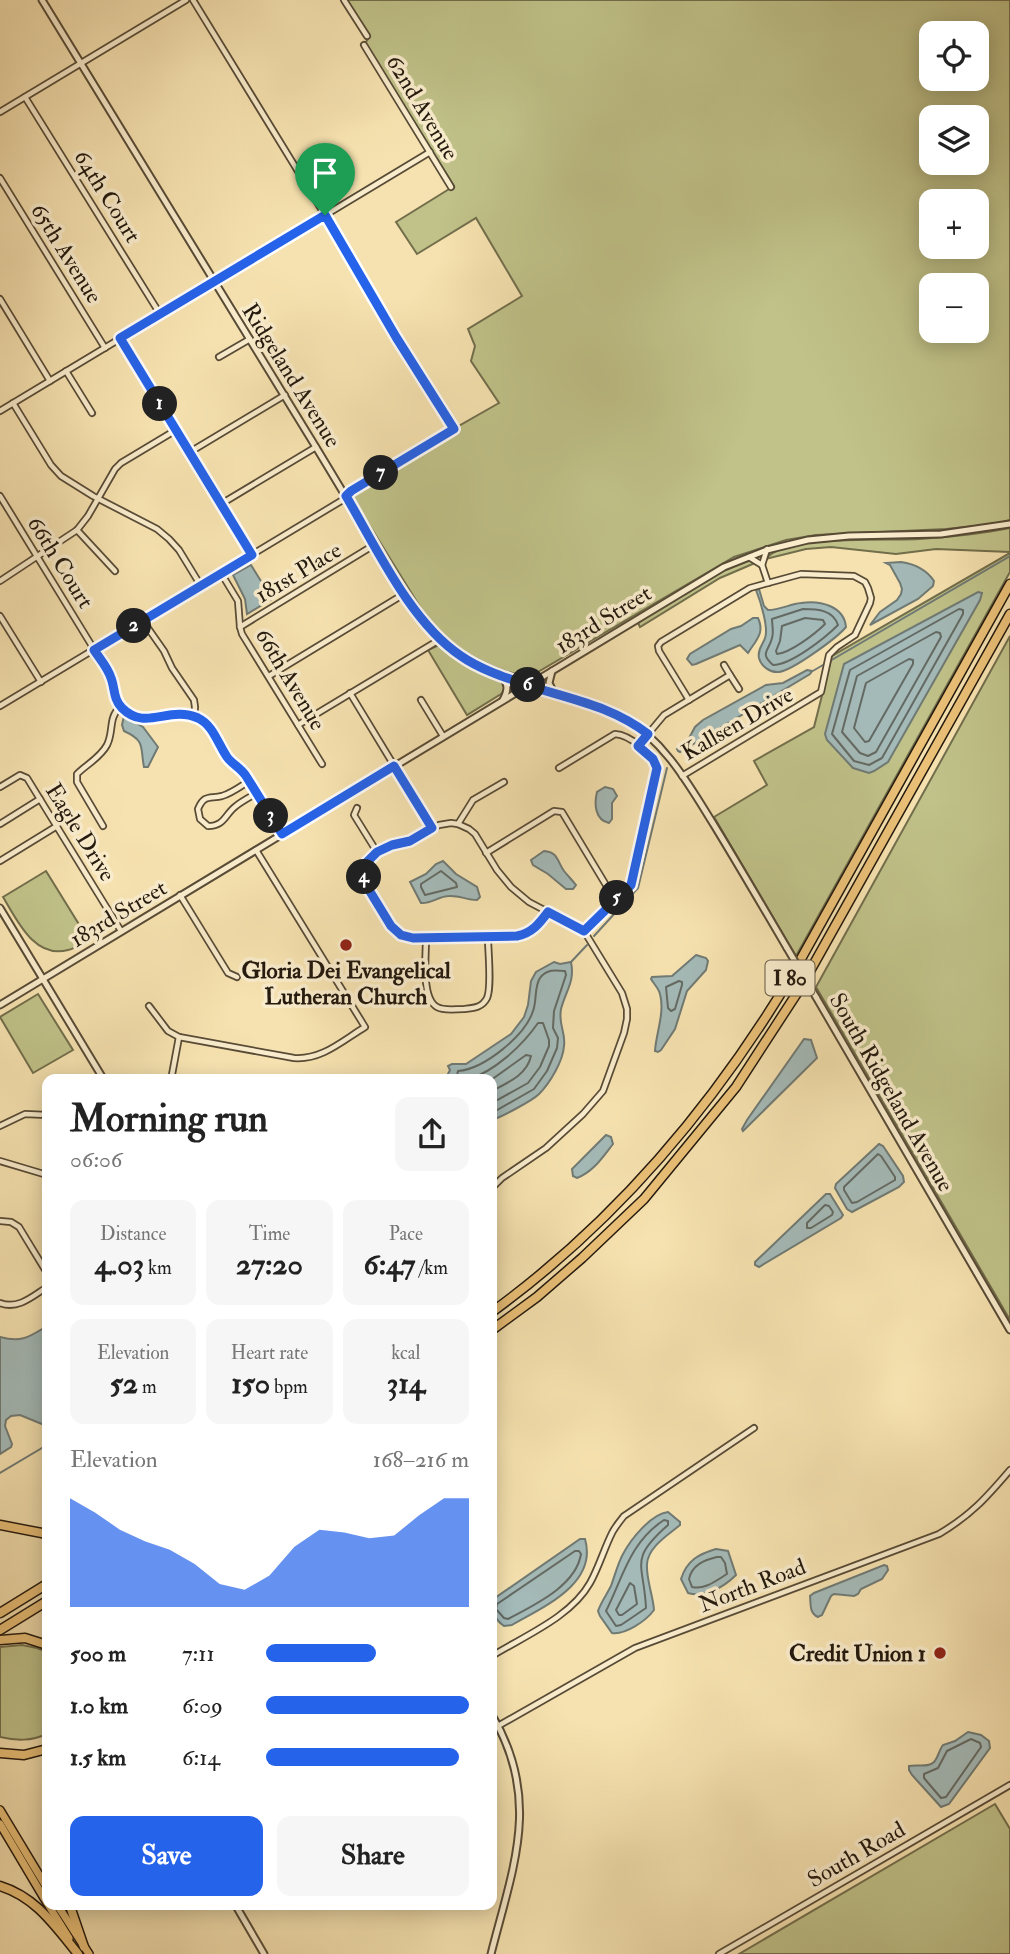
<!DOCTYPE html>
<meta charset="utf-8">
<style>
body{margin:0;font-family:"IM FELL Double Pica",serif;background:#f6f6f6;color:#222;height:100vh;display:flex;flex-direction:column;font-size:26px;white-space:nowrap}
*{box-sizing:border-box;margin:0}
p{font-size:23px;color:#767676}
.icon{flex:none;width:38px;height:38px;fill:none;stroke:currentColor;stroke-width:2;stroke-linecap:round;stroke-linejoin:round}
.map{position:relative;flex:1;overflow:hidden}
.details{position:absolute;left:42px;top:1074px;width:455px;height:836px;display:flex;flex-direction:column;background:#fff;border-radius:14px;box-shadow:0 4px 18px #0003}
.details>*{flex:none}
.buttons{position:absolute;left:919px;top:21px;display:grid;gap:14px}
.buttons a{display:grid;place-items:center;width:70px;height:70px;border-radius:14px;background:#fff;box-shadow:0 4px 18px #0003;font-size:35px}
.pin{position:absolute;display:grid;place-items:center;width:60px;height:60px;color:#fff;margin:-72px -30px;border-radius:50% 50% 50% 0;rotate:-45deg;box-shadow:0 0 7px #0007}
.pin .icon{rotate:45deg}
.km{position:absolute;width:35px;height:35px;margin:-18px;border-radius:50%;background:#222;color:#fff;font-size:19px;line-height:35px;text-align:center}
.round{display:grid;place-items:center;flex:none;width:74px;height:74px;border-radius:14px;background:#f6f6f6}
.summary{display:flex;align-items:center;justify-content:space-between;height:119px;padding:0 28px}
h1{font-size:38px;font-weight:700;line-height:52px}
.metrics{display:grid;grid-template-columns:repeat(3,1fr);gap:10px;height:119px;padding:7px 28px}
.metrics div{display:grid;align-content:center;border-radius:14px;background:#f6f6f6;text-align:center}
.metrics b{font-size:30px;font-weight:700}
.metrics small{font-size:19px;font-weight:400}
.metrics p{font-size:19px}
.chart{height:196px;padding:14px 28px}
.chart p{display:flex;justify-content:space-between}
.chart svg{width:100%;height:126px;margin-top:7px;fill:#2563eb;opacity:.7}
.button{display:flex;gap:14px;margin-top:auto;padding:14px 28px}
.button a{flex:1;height:80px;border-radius:14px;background:#2563eb;color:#fff;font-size:28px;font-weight:700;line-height:80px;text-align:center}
.button a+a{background:#f6f6f6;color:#222}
ul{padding:0 28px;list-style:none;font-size:23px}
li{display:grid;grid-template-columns:112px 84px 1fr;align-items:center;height:52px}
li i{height:18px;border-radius:9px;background:#2563eb}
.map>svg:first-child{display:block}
</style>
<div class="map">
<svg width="1010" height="1954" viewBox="0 0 1010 1954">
<rect width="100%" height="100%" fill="#f6e2b0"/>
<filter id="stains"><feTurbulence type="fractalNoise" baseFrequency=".00286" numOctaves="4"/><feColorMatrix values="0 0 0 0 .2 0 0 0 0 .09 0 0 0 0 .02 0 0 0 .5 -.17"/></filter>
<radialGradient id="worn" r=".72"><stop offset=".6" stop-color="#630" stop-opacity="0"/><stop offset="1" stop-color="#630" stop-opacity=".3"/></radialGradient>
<g fill="#c0c289" stroke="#726e4c" stroke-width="2" fill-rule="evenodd">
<path d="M347 0H1010V520L995 524 946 529 816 535 786 540 734 557 531 676C502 675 459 652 439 632 434 627 429 620 425 615L352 497 357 490 410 459 457 434 455 432 457 427 499 403 471 361 475 346 468 329 522 296 476 218 417 254 396 222 454 186 365 43 369 38ZM931 33H976V79H931ZM931 117H976V163H931ZM931 201H976V247H931ZM931 285H976V331H931Z"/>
<path d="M1010 528V552L936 549 896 554 831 547 806 549 766 559C783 534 888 541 919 539 949 537 980 534 1010 528Z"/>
<polygon points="1010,553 1010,572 796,956 714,817 767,785 754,761 814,727 832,656"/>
<polygon points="749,559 755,563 720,578 640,627 637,621 716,573"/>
<polygon points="1010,636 1010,1320 816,987"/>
<polygon points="439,645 449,654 471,667 501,680 504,684 505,689 501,694 467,715 428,650"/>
<path d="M46 871 88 939C81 943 75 949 68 950 34 959 17 920 3 897Z"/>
<polygon points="38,994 73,1050 33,1073 0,1017"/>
<path d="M22 1645 37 1648 47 1652V1734C31 1741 17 1741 0 1737V1647Z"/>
<polygon points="995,1804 1010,1829 1010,1954 739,1954"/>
</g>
<g fill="#a4bab8" stroke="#707a74" stroke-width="2">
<path d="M901 562C915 564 926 569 934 581L933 586 918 599 870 625 880 612 897 600 901 594 902 589 900 583 890 565 886 563Z"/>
<polygon points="251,565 272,599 247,614 245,599 233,575"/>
<path d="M759 589 764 606 768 610C780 610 790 604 801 603 820 600 844 606 846 627 837 638 793 670 779 672 770 673 761 666 759 658 757 649 763 645 765 638 769 628 760 600 756 590Z"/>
<polygon points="978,592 982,593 980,600 888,762 874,771 869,773 853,768 827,740 825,734 844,664"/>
<path d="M753 618H758C765 633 756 640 748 653L740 645 696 664 692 665 687 659 690 654 731 629 741 626Z"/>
<polygon points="807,670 812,671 810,674 680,752 678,751 677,749 688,740 695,727 703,720 766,685 783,683"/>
<path d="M124 716 143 727 158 747 148 767H144C140 747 146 741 124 731L122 725Z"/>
<path d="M605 787 613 789 617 796 612 803V819L609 823C595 820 594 804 597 792Z"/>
<path d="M544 851C558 852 557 861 564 871 568 876 572 880 576 885L573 889H566L548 874 533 865 531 860Z"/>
<path d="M443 861 456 874 477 887 480 897 477 900C467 900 458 895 449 896 439 896 431 904 421 903L410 882 426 874 436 864Z"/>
<path d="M696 955 706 958 708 961 706 970 687 991 675 1029 661 1050 658 1052 655 1051C656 1033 665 1013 660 994 659 989 654 984 651 979L652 977 672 976Z"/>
<path d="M554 962 560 964 571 962C575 982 566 990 561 1009 558 1026 566 1031 564 1046 563 1061 550 1083 539 1094 532 1101 501 1117 492 1120V1080L451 1079 448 1074 450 1070 448 1066 452 1064H466L511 1034 524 1017 528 1005 531 981 536 972Z"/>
<polygon points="804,1039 811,1040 817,1058 743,1131 742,1129 747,1120"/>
<path d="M606 1135 611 1137 613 1144C602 1158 593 1172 577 1178L573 1176 572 1169Z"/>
<polygon points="879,1144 883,1146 903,1176 904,1182 899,1187 852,1212 847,1209 835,1188 836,1184"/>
<polygon points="826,1194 830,1194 843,1215 841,1218 759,1267 755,1265 755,1262"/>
<path d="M47 1326V1420L42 1424 20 1415 11 1416 6 1420 5 1426 12 1444 11 1447 0 1454V1337C22 1343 29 1337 47 1326Z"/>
<path d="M668 1512 680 1522V1525C668 1535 648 1547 647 1564 646 1579 653 1595 654 1610 646 1621 625 1635 612 1633L600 1616 598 1611C601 1602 607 1594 611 1586 615 1575 618 1563 623 1554 631 1539 651 1514 668 1512Z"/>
<path d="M580 1539H585C598 1584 543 1607 512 1625L504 1626C494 1619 492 1611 492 1600Z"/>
<path d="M716 1549 728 1551 736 1575C724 1587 705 1598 688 1593L681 1579C687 1560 699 1554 716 1549Z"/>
<path d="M884 1565 887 1566 888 1570 882 1579 861 1589 858 1594 854 1596 834 1594 831 1596 822 1615 818 1617C809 1613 811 1604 810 1596L814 1593Z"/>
<path d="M968 1732 981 1735 989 1741 990 1748 949 1804 941 1807 912 1775 909 1770V1766C917 1764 928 1768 934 1762 938 1758 939 1750 943 1745L955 1741Z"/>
</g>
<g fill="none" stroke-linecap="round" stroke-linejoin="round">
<g stroke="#646a63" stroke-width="2">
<path d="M803 609C818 609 833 610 838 625 825 638 791 665 773 665 759 653 769 651 772 638 774 632 772 625 772 619Z"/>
<polygon points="959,609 963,610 963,614 882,758 869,765 854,761 832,734 850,670"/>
<path d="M805 618 823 620 825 624C815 634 790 653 777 654L776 651 780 641 782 626Z"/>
<polygon points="936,632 940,633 941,637 876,752 868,756 860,753 842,732 857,676"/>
<polygon points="909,659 913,660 913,664 869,741 865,742 854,728 866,683"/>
<polygon points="441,871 456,883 457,887 425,895 421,887 421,884"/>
<polygon points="679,981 682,982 682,985 675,1009 671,1011 668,1008 666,987"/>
<path d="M456 1080 458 1071C484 1069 525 1036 533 1011 537 1001 534 987 540 978 547 969 555 970 565 971L566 975 554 1011 553 1028 558 1038 557 1048 547 1071 534 1089 492 1113"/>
<path d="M467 1080C494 1072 522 1046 538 1023H543L549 1040V1046L540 1067 528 1083 492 1103"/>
<path d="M491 1080 526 1055 531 1056C527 1075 507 1083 492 1091"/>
<polygon points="878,1154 881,1156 895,1177 895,1180 857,1202 852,1203 844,1190 844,1187"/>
<polygon points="825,1205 829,1206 833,1212 832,1215 811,1228 807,1228 807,1223"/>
<path d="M664 1520 668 1521V1525C628 1560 644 1563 646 1608L621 1625 616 1626 606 1611C623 1577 630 1542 664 1520Z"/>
<path d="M575 1551H579L581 1554C576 1586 534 1605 508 1619L504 1618 496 1609 497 1604Z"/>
<path d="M717 1557H721L725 1563 727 1574C717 1580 705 1590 692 1587L689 1579C692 1565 704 1560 717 1557Z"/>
<polygon points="630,1583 634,1586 637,1604 622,1615 619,1615 616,1610"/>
<polygon points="971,1739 980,1743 981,1747 946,1797 941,1798 924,1778 924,1774 938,1768 947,1751"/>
</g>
<g stroke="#707a74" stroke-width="2">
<polyline points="811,672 1010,556"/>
<polyline points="594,936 638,888 667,768"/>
<polyline points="571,962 587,945"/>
<polyline points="416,1080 450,1077"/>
<polyline points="0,1473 47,1445"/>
</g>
<g stroke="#584b36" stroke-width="8">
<g id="minor">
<polyline points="344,0 367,36"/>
<polyline points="364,45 451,187"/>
<polyline points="25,97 160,314"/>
<polyline points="0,112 186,0"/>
<polyline points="0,178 105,348"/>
<polyline points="0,299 50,381"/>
<polyline points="120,338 252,555"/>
<polyline points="219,357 250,339"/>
<polyline points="66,371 92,413"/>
<polyline points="13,403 51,465 61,476 93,496 157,529 169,539 179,550 201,586"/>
<polyline points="0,411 430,152"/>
<polyline points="190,452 285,395"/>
<path d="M0 496 111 677C115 697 120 712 139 719L177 714 188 715 203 721 208 727 229 759 241 769 282 834"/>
<polyline points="221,504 316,447"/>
<polyline points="77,530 115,571"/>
<polyline points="749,557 762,565 767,549"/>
<polyline points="762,565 768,583"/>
<polyline points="221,573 238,601 240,627 242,634 322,764"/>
<polyline points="0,581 77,530 88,516 115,469 121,463 176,430"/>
<polyline points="0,616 41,682"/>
<polyline points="143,621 164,651 172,668 194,700 195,707 194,717"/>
<polyline points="240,627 374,545"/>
<polyline points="724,665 730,675"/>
<polyline points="269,676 404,594"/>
<polyline points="350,693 432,828"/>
<polyline points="421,700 443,736"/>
<polyline points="0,706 341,501 351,490 454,429 395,337 342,243 193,0"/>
<polyline points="298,725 439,640"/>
<polyline points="638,746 664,715 730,675 739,689"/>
<path d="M559 768 615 734C631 735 651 754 658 768L631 885 585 931"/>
<polyline points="682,776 821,692 829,655 837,647 855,635 870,603 871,598 868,588 865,582 854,576 801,574 750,588 661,642 658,646 659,651 689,700"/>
<path d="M249 781C241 786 232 793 222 796 210 799 204 794 198 809L200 819 208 826C225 826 225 814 236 806 242 801 250 797 257 793"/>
<polyline points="0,787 20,775 27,778 121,931"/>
<polyline points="357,808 354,815 377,852"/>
<polyline points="0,824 40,799"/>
<polyline points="458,824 473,800 504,782"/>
<path d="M103 826 77 782V774C87 764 100 758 107 745 114 731 108 718 120 707"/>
<polyline points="486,853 554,811 562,812 615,900"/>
<polyline points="0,861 57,826"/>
<polyline points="180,895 228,973 237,977"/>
<path d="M426 939C426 955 421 998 437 1007 444 1011 455 1009 464 1009 473 1008 482 1008 487 998 492 987 488 951 488 938"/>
<path d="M149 1006 168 1031 179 1037 294 1058C322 1060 342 1041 365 1027L256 850"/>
<polyline points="171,1080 179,1037"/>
<polyline points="0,1126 25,1114 47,1115"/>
<polyline points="0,1161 47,1175"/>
<path d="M492 1188 502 1178 546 1148 583 1114 603 1091 624 1033 627 1019V1009L622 993 584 931 529 902 511 887 497 870 475 834 469 829 458 824 451 823 439 825 410 841 392 844 377 852 370 857 365 866 364 875 366 885 391 926 401 935 413 938 517 936C532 933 539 924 548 912"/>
<polyline points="0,1221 11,1222 19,1227 47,1273"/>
<path d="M0 1303C18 1310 33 1296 47 1287"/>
<path d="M492 1656C524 1636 571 1617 590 1583 599 1567 604 1549 612 1533 615 1527 620 1521 624 1516L754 1428"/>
<path d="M498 1726 635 1648 939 1534C971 1515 986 1498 1010 1470"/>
<polyline points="719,1954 1010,1785"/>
</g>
</g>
<g stroke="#584b36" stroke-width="9">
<g id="tertiary">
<path d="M42 0C130 144 218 287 306 431 332 473 357 516 383 559 396 582 409 607 427 627 462 667 515 681 564 696 584 701 605 706 623 717 665 741 689 785 714 825 739 866 763 907 787 948"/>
<polyline points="552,671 549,683 554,693"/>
<path d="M501 675C508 684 509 689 503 700"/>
<polyline points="0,908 104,1080"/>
<polyline points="816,997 1010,1330"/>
<polyline points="0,1005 724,567 767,550 808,540 849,536 941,534 1010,524"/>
<polyline points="236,1906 264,1954"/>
<path d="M491 1954C513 1867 542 1800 492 1715"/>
</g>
</g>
<g stroke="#23190e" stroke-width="10">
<g id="primary">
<polyline points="0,1810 47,1888"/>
<polyline points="0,1824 47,1903"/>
<polyline points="49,1906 69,1938"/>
<polyline points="58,1906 89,1954"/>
</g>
</g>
<g stroke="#23190e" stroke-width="11">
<g id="motorway">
<path d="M492 1312C617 1221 713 1107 792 975L1010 584"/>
<polyline points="492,1330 537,1297 582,1258 644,1199 736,1087 801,987 1010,614"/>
<polyline points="0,1525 47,1534"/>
<polyline points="0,1613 47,1584"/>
<polyline points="0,1630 47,1601"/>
<polyline points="0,1640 25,1638 47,1645"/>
<polyline points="0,1753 24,1755 47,1749"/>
<path d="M0 1886C36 1897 55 1926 78 1954"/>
<polyline points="70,1906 84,1947"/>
</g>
</g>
<use href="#minor" stroke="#f9eccc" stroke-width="4.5"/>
<use href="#tertiary" stroke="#f9eccc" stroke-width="5"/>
<use href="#primary" stroke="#ebc178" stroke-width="7"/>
<use href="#motorway" stroke="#ebc178" stroke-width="8"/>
<g stroke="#584b36" stroke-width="9" stroke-linecap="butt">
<polyline id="tertiary-bridge" points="787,948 816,997"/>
</g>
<use href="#tertiary-bridge" stroke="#f9eccc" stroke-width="5"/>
</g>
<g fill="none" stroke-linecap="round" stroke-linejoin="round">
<g stroke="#fff" stroke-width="14">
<path id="route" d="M325 215 396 337 454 429 351 491 346 496C376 547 411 623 461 656 481 670 507 678 530 686 573 700 611 706 648 734L638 746 653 759 657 768 631 885 584 931 548 912C539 924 532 933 517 936L413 938 401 935 391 926 366 885 363 875 367 862 377 852 392 845 410 841 432 828 394 766 282 834 246 776C241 768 232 764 227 757 218 744 213 725 198 718 168 705 146 732 122 708 113 699 115 688 111 678 108 668 100 659 94 650L252 555 120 338Z"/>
</g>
<use href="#route" stroke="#2563eb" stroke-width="9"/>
</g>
<g fill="#8f2418" stroke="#f9eccc" stroke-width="2.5">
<circle cx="346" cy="945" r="7"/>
<circle cx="940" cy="1653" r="7"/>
</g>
<g text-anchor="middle" stroke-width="7" stroke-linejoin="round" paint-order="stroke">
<rect fill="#f9eccc" stroke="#635847" stroke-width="2" x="765.5" y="960.5" width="49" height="35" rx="5"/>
<g font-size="21" font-weight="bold" fill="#23190e">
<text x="790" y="985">I 80</text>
</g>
<g font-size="23" fill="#23190e" stroke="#f9eccc">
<text transform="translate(423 107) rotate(59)" y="8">62nd Avenue</text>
<text transform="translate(108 196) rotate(58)" y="8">64th Court</text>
<text transform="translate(67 253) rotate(58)" y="8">65th Avenue</text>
<text transform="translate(292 375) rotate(58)" y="8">Ridgeland Avenue</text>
<text transform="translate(61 562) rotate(58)" y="8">66th Court</text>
<text transform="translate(298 572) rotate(-31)" y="8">181st Place</text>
<text transform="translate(603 619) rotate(-32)" y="8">183rd Street</text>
<text transform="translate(291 679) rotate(59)" y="8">66th Avenue</text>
<text transform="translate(737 723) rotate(-30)" y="8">Kallsen Drive</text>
<text transform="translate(81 832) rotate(58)" y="8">Eagle Drive</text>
<text transform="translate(118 913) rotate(-31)" y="8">183rd Street</text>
<text transform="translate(892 1092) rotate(60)" y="8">South Ridgeland Avenue</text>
<text transform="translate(752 1585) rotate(-21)" y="8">North Road</text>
<text transform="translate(856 1854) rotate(-30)" y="8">South Road</text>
</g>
<g font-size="23" font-weight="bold" fill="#23190e" stroke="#f9eccc">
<text x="346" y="978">Gloria Dei Evangelical<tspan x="346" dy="26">Lutheran Church</tspan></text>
<text x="926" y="1661" text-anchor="end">Credit Union 1</text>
</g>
</g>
<rect width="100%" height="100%" filter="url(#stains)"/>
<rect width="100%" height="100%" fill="url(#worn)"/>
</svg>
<div class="buttons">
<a><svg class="icon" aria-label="locate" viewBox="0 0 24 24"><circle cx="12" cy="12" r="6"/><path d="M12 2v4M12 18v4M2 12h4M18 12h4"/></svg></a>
<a><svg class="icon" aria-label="layers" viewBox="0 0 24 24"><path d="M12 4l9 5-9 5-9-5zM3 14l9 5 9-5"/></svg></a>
<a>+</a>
<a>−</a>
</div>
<div class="pin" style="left:325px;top:215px;background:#1e9e55"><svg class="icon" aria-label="arrive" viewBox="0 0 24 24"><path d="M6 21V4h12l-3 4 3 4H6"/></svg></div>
<b class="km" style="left:160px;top:404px">1</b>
<b class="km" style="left:134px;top:626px">2</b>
<b class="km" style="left:271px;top:816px">3</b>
<b class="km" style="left:364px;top:877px">4</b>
<b class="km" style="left:617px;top:898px">5</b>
<b class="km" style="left:528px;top:685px">6</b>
<b class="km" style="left:381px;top:473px">7</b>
<section class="details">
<div class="summary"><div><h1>Morning run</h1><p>06:06</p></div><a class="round"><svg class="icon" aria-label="share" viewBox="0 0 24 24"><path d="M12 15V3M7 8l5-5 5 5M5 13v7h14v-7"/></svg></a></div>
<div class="metrics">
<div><p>Distance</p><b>4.03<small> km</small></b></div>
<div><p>Time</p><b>27:20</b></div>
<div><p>Pace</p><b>6:47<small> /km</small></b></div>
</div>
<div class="metrics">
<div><p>Elevation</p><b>52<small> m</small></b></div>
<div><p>Heart rate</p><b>150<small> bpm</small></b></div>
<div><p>kcal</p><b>314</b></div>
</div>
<div class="chart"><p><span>Elevation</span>168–216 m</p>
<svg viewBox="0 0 160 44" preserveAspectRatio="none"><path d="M0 44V6L10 11L20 17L30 21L40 24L50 29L60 36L70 38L80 33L90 23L100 17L110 18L120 20L130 19L140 12L150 6L160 6V44z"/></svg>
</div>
<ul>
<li><b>500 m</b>7:11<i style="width:54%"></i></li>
<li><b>1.0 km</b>6:09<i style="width:100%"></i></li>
<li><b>1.5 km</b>6:14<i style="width:95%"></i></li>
</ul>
<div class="button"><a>Save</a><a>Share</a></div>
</section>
</div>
